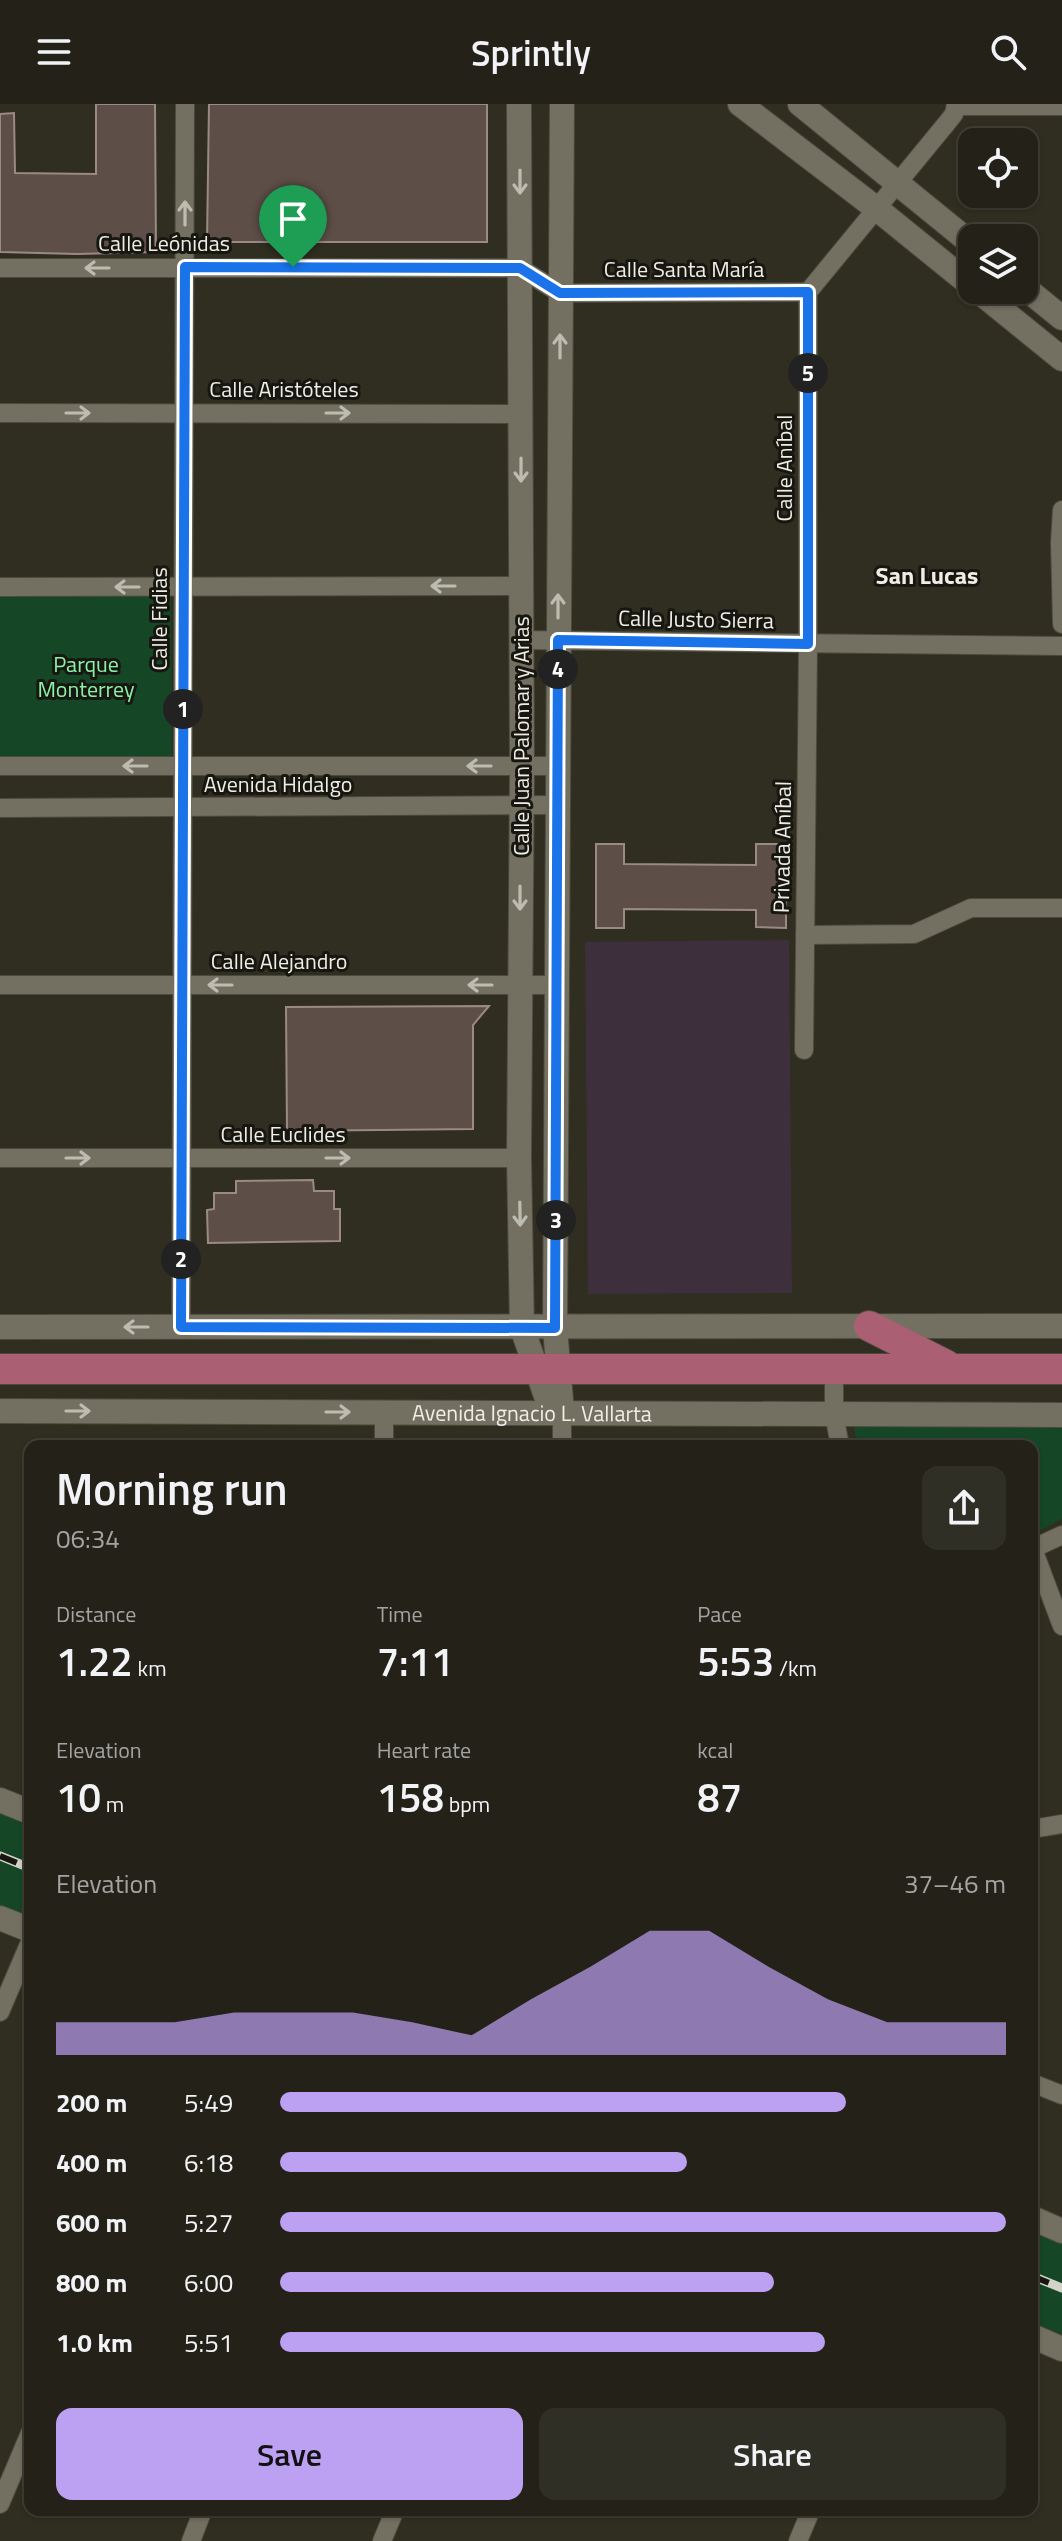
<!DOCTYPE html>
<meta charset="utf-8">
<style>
body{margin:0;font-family:"Titillium Web",sans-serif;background:#302f25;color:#f1f3f6;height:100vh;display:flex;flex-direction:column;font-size:30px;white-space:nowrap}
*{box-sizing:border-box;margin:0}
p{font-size:26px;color:#a3a4a2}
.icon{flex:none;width:44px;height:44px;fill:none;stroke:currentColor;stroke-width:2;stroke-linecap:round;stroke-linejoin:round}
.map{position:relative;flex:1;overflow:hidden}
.side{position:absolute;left:24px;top:1336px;width:1014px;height:1076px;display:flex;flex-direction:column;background:#242218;border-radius:16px;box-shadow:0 2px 6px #0004,0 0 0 2px #413f37}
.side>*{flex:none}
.fabs{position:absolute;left:958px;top:24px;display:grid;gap:16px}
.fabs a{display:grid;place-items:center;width:80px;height:80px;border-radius:16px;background:#242218;box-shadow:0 2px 6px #0004,0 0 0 2px #413f37;font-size:40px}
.pin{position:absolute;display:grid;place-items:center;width:68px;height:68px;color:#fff;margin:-82px -34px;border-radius:50% 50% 50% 0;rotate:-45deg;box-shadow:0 0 8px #0007}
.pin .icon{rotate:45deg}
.km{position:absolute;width:40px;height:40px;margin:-20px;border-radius:50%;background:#222;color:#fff;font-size:22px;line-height:40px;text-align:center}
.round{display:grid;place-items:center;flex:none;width:84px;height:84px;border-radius:16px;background:#302f25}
.summary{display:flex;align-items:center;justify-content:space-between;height:136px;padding:0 32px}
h1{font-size:44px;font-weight:600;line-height:60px}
.stats{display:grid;grid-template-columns:repeat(3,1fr);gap:12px;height:136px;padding:8px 32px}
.stats div{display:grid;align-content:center}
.stats b{font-size:40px;font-weight:600}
.stats small{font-size:22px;font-weight:400}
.stats p{font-size:22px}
.chart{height:224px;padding:16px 32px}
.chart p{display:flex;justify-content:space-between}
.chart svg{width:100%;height:144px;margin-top:8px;fill:#bca0f2;opacity:.7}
.primary-button{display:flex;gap:16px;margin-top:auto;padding:16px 32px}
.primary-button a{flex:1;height:92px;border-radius:16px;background:#bca0f2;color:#111;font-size:32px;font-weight:600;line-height:92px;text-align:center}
.primary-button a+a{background:#302f25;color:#f1f3f6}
ul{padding:0 32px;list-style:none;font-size:26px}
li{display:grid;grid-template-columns:128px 96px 1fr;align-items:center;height:60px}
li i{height:20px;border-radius:10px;background:#bca0f2}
header{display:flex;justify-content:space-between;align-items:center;height:104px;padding:0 32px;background:#242218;font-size:36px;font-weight:600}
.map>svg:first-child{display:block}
</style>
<header><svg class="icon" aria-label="menu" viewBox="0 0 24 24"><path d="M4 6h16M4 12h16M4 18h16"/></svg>Sprintly<svg class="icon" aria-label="search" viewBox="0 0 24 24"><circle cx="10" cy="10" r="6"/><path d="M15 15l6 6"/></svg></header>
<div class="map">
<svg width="1062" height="2437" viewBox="0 0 1062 2437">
<rect width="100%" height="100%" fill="#302e20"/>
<polygon fill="#3e2f3c" points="789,836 792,1189 588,1190 585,838"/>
<g fill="#154626">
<polygon points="171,492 172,652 0,652 0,493"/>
<polygon points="1062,1318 1062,1415 1032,1431 1032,1342 858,1342 854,1323 856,1319"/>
<polygon points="0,1709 30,1721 30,1813 0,1801"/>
<polygon points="1032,2127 1062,2139 1062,2230 1032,2218"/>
</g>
<g fill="#5e4e48" stroke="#9a8a83" stroke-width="2">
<polygon points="96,0 155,0 156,148 77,150 0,148 0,10 14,9 15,69 96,70"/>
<polygon points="209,0 487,0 487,138 207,138"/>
<polygon points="596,740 624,740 624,760 756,761 756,740 786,740 786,824 756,823 756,806 624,805 624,824 596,824"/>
<polygon points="489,902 473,921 473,1025 287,1027 286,903"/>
<polygon points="313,1076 314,1087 334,1087 334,1105 340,1105 340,1137 208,1139 207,1106 214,1105 214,1089 236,1089 236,1077"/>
</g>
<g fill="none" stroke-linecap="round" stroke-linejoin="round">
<g stroke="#4c4a3e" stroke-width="20">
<g id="minor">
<polyline points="956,2 1062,2"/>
<polyline points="0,164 520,164 560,189 808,188"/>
<polyline points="0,309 520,310"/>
<polyline points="1062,406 1060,438 1062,520"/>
<polyline points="0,483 521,482"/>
<polyline points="521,536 1062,542"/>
<polyline points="0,662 557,662"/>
<polyline points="0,704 557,701"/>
<polyline points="805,831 914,830 971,804 1062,804"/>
<polyline points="0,881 558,881"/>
<polyline points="804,946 808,540 808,188 946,20 954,10 956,0"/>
<polyline points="0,1054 519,1054"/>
<polyline points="181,1223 185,0"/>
<polyline points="834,1263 834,1310 840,1342"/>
<polyline points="384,1308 384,1342"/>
<polyline points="562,1342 562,1308"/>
<polyline points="1032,1445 1062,1431"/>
<polyline points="1033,1445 1062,1522"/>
<polyline points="1032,1725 1062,1720"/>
<polyline points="0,1908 30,1838"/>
<polyline points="1032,1979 1062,1991"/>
<polyline points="0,2400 30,2329"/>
<polyline points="191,2437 203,2406"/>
<polyline points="382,2437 395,2406"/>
<polyline points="798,2437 811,2406"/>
</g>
</g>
<g stroke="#4c4a3e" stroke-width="26">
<g id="tertiary">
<polyline points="519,0 522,662 519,1054 522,1224 552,1309"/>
<polyline points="562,0 555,1224 562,1308"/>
<polyline points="740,0 877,105 972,182"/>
<polyline points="800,0 972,140"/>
<polyline points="1024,183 1062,214"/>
<polyline points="977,186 1062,255"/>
<polyline points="0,1223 1062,1222"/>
<path id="s1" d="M0 1307 1062 1311"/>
<polyline points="0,1696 30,1708"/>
<polyline points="0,1814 30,1826"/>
<polyline points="1032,2114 1062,2127"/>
<polyline points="1032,2232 1062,2245"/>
</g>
</g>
<g stroke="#4c4a3e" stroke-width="32">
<g id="primary">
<polyline points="869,1222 946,1261"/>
<polyline points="0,1265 1062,1265"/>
</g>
</g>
<use href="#minor" stroke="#737061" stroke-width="18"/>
<use href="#tertiary" stroke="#737061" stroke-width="24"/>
<use href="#primary" stroke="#ab5f72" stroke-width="30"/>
<g stroke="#d4d3c9" stroke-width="9">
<g id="rail">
<polyline points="0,1752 30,1764"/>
<polyline points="1032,2172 1062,2184"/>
</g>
</g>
<use href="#rail" stroke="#171610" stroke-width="6" stroke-dasharray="18" stroke-linecap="butt"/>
</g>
<defs><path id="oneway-shaft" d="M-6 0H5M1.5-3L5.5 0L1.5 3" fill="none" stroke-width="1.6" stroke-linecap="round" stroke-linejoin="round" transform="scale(2)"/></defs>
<g stroke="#bdbcb0">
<use href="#oneway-shaft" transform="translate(520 78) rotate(90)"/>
<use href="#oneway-shaft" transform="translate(185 109) rotate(-90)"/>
<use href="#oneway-shaft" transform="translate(97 164) rotate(180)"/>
<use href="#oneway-shaft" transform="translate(560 242) rotate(-90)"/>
<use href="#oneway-shaft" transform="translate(78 309)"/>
<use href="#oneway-shaft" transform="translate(338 309)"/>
<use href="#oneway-shaft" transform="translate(521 366) rotate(90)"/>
<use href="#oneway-shaft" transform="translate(443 482) rotate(180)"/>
<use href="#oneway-shaft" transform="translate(127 483) rotate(180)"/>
<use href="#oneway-shaft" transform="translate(558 502) rotate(-90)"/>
<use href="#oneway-shaft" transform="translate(135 662) rotate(180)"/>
<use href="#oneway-shaft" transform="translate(479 662) rotate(180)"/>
<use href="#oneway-shaft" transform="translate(520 794) rotate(90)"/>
<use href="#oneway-shaft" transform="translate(220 881) rotate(-180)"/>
<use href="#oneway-shaft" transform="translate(480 881) rotate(-180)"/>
<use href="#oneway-shaft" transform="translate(78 1054)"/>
<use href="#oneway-shaft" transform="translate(338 1054)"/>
<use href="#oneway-shaft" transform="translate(520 1110) rotate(89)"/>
<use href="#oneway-shaft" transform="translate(136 1223) rotate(180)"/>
<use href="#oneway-shaft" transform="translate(78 1307)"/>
<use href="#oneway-shaft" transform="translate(338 1308)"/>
</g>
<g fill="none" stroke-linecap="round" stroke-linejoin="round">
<g stroke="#fff" stroke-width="16">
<polygon id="route" points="185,163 520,164 560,189 808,188 808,540 558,536 555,1224 181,1223"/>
</g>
<use href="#route" stroke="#1a73e8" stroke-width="10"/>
</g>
<g text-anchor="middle" stroke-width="6" stroke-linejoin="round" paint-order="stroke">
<g font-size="22" fill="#efeee5" stroke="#171610">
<text x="164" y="147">Calle Leónidas</text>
<text x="684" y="173">Calle Santa María</text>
<text x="284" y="293">Calle Aristóteles</text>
<text transform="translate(784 364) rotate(-90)" y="8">Calle Aníbal</text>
<text transform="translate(159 515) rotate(-90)" y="8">Calle Fidias</text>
<text transform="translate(696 515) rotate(1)" y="8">Calle Justo Sierra</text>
<text transform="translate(521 632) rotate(-90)" y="8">Calle Juan Palomar y Arias</text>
<text x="278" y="688">Avenida Hidalgo</text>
<text transform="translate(782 743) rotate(-89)" y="8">Privada Aníbal</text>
<text x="279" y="865">Calle Alejandro</text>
<text x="283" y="1038">Calle Euclides</text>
<text dy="8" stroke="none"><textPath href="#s1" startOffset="532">Avenida Ignacio L. Vallarta</textPath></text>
</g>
<g font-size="22" fill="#89f2a6" stroke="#171610">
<text x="86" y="568">Parque<tspan x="86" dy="25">Monterrey</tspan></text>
</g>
<g font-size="24" font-weight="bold" fill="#efeee5" stroke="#171610">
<text x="927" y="480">San Lucas</text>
</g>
</g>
</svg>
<div class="fabs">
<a><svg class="icon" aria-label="locate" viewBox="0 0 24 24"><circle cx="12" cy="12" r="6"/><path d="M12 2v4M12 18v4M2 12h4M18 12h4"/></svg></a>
<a><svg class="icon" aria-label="layers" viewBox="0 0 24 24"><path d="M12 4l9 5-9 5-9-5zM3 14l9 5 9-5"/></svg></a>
</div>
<div class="pin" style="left:293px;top:163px;background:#1e9e55"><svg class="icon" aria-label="arrive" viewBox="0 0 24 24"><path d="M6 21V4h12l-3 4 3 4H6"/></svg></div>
<b class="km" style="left:183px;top:605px">1</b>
<b class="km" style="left:181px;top:1155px">2</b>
<b class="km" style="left:556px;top:1116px">3</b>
<b class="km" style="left:558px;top:565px">4</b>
<b class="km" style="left:808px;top:269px">5</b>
<section class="side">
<div class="summary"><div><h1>Morning run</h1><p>06:34</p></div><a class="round"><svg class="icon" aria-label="share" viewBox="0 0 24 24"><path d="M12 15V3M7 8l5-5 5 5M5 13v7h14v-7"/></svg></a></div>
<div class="stats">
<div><p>Distance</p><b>1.22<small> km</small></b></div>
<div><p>Time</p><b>7:11</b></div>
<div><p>Pace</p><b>5:53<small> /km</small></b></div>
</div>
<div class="stats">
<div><p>Elevation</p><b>10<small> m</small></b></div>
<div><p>Heart rate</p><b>158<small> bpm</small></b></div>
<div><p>kcal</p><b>87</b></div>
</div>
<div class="chart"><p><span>Elevation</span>37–46 m</p>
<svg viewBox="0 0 160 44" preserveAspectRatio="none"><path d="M0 44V34L10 34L20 34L30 31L40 31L50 31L60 34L70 38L80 27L90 17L100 6L110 6L120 17L130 27L140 34L150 34L160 34V44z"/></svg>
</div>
<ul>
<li><b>200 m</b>5:49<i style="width:78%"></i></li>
<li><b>400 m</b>6:18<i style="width:56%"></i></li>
<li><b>600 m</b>5:27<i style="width:100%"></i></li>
<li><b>800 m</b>6:00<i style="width:68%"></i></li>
<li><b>1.0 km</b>5:51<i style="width:75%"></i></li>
</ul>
<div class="primary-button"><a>Save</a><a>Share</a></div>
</section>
</div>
